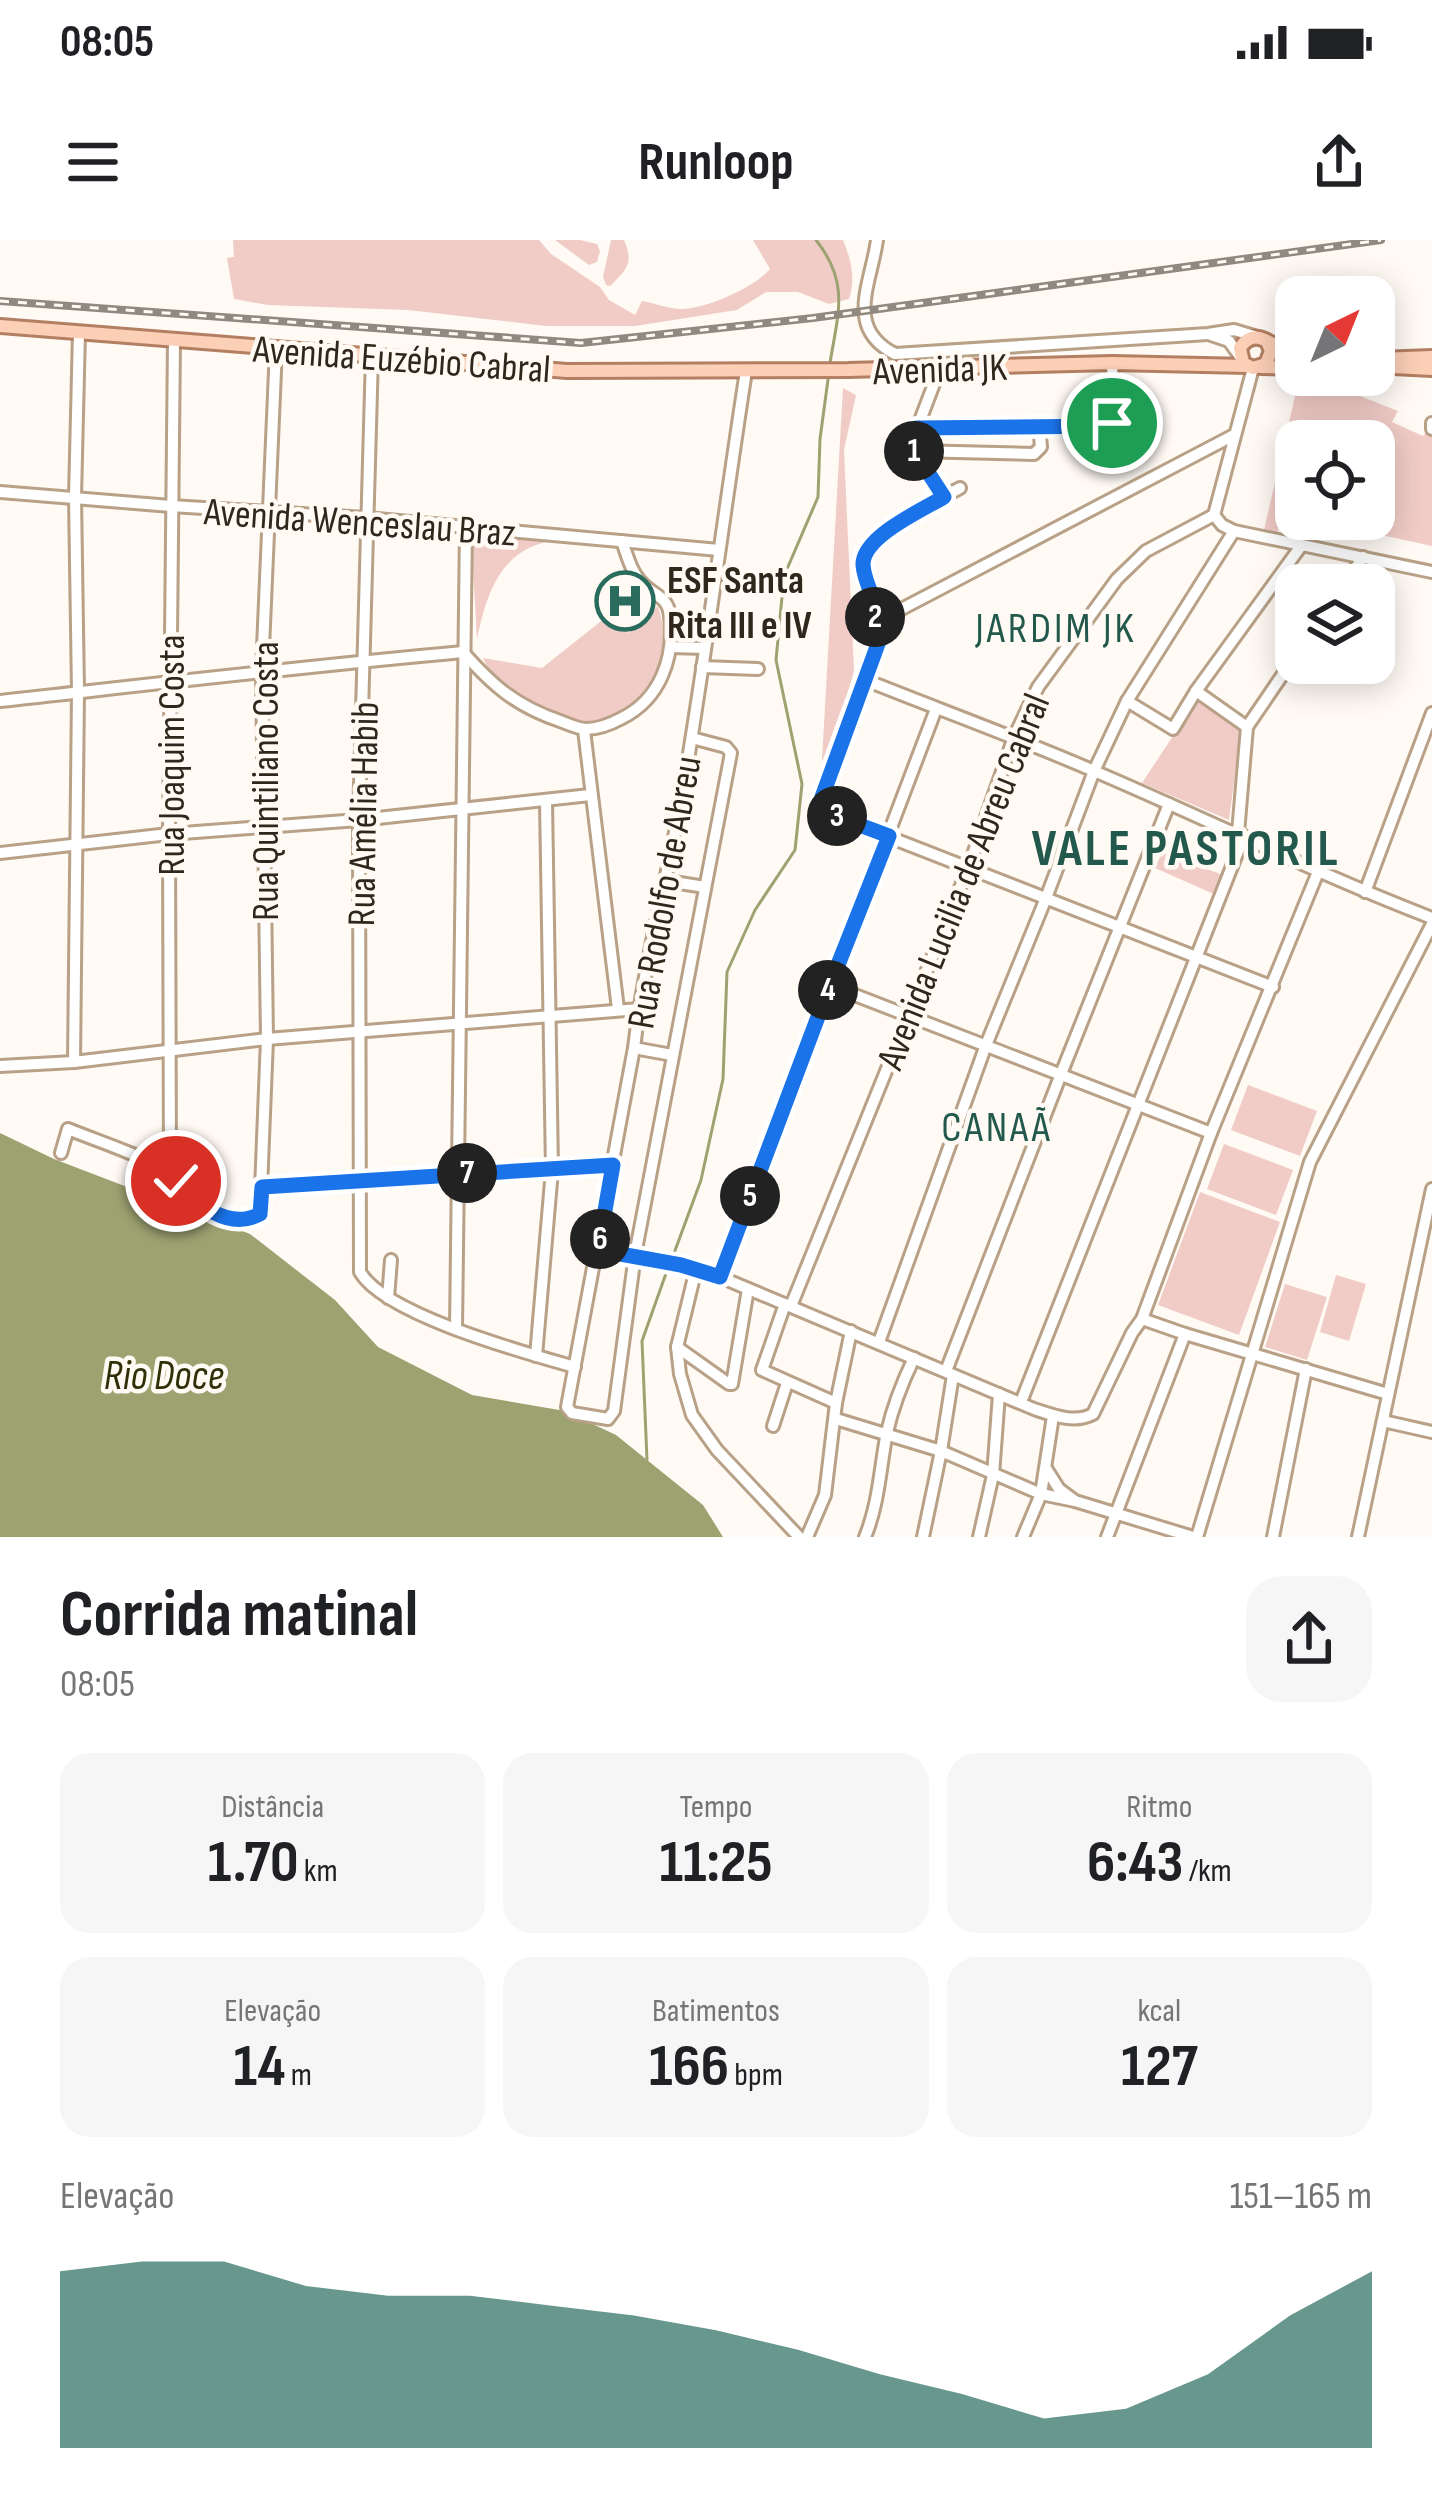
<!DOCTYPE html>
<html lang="pt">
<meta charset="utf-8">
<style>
body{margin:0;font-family:"Sofia Sans Condensed",sans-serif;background:#f6f6f6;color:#202124;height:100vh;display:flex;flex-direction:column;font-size:45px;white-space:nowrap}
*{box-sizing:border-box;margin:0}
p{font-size:39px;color:#757577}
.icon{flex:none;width:66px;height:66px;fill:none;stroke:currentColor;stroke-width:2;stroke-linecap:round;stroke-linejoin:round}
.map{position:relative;height:1297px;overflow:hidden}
.drawer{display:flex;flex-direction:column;background:#fff;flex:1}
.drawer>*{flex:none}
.needle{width:78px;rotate:43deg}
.fabs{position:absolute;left:1275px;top:36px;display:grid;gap:24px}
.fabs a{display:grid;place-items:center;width:120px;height:120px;border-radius:24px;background:#fff;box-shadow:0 6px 30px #0003;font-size:60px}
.pin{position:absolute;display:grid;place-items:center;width:102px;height:102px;color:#fff;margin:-51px;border:6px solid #fff;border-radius:50%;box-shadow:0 3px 12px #0007}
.km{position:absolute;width:60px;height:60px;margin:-30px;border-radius:50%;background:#222;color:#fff;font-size:33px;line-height:60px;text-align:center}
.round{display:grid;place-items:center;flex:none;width:126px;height:126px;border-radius:36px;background:#f6f6f6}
.summary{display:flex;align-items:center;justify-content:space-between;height:204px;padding:0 60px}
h1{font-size:66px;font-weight:700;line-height:90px}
.stats{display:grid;grid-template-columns:repeat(3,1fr);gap:18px;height:204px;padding:12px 60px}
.stats div{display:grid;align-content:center;border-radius:30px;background:#f6f6f6;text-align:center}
.stats b{font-size:60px;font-weight:700}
.stats small{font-size:33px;font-weight:400}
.stats p{font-size:33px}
.chart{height:336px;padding:24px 60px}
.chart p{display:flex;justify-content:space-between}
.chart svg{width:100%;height:216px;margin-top:12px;fill:#296c5e;opacity:.7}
.status{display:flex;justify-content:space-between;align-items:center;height:84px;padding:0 60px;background:#fff;direction:ltr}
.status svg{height:33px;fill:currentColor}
header{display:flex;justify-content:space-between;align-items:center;height:156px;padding:0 60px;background:#fff;font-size:54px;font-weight:700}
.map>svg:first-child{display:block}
</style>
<div class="status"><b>08:05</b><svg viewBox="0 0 49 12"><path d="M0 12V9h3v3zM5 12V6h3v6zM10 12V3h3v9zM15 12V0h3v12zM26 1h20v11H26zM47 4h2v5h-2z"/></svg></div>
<header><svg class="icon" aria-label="menu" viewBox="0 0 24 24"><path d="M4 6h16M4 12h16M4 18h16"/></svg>Runloop<svg class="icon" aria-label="share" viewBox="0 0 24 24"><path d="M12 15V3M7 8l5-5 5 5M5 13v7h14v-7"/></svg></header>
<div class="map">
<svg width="1432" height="1297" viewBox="0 0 1432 1297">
<rect width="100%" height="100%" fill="#fffaf4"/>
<g fill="#f1ccc7">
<path d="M233 0H539L551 14 600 47 609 60 635 75 642 61C655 63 669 69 681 69 706 69 755 47 770 29L753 0H843C851 19 856 39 849 59L829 64 798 52H766L737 70 635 86H546L408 70 268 65 234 59 227 18 234 17Z"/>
<polygon points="555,0 580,0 597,4 600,11 597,22 589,25"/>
<path d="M611 0H624C634 24 627 29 610 46L606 45 603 37Z"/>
<polygon points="1300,135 1307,135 1398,171 1392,182 1423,196 1428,190 1432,193 1432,306 1308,279 1374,279 1374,201 1296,201 1296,276 1283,274 1277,293 1264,290"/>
<polygon points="843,148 856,155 844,210 854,431 820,555"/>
<path d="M471 293 557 300C501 307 487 352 477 399Z"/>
<path d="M658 366C662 381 667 398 664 414 658 448 619 486 583 483 571 482 558 475 547 471 519 461 495 446 483 418L542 428 610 374 629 393Z"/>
<polygon points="1198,458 1241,489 1229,580 1142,543"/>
<polygon points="1162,612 1223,635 1216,655 1155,628"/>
<polygon points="1248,845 1317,871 1300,916 1231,890"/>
<polygon points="1224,904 1293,930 1276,975 1207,949"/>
<polygon points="1200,952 1280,982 1239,1095 1158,1065"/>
<polygon points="1336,1035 1366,1044 1349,1101 1320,1092"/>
<polygon points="1285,1044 1327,1057 1307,1120 1265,1107"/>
</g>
<polygon fill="#9da271" points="0,893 54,919 250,994 335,1060 378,1107 472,1155 565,1171 616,1195 703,1265 723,1297 0,1297"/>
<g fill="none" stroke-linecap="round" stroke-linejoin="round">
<g stroke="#9da271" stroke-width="3">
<path d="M816 0C850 43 838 73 830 123"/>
<polyline points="673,1016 701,940 723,839 727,732 755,670 795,610 802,544 776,420 784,336 818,257 820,199 829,132"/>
<polyline points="647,1220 642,1101 669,1025"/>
</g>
<g stroke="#b8a187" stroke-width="16">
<g id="minor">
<path d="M877 0C871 44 844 88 895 114L1208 94 1234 90 1254 96"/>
<polyline points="1211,95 1229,101 1241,118"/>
<path d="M372 115 359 580 360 1032C385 1075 526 1113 575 1127"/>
<polyline points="1432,183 1432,189"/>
<polyline points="917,187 1107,186 1114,177 1112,123"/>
<polyline points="914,211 1034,214 1041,207 1039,185"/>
<polyline points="914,211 911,206 913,199 940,128"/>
<polyline points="914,211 944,257"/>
<polyline points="0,252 171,266 366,278 719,310"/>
<polyline points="1214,275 1222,285 1234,291 1432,332"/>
<polyline points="1214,275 1253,128"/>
<polyline points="1344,345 1363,317"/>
<circle cx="884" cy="382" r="11"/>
<path d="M879 373C874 358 864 341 863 326 862 295 936 261 960 248"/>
<polyline points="892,374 1234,195"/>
<polyline points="882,393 822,557 824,569 830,574 1273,747"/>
<polyline points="670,407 705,408"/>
<polyline points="702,427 758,429"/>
<path d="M863 439C940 470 1018 498 1094 531 1207 579 1317 634 1432 678"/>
<polyline points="1196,451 1247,487"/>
<path d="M0 461C154 444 308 426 463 412 493 446 516 466 560 481 568 484 578 489 586 489 599 489 611 484 622 478 660 459 675 418 670 376 668 356 654 356 642 343 631 332 627 315 622 301"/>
<polyline points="1127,461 1173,489 1196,451 1301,306"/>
<polyline points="584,490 618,769"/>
<path d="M692 498 726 507 731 513 635 1015 614 1171 608 1179 572 1173 567 1167 634 808C644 723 667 640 682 556 706 415 724 273 746 131"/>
<polyline points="1238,593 1247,487 1296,415"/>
<polyline points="0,613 169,594 359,580 590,555"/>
<polyline points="667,641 705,647"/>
<polyline points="1365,652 1432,473"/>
<polyline points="829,745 1211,893"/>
<polyline points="634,808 672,815"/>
<polyline points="74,822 78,452 75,257 79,92"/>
<polyline points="0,826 74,822 267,799 639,769"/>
<path d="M61 913 68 889C97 901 139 914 165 930 176 936 182 949 191 957 210 973 237 988 260 974L267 799 262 431 276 108"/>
<polyline points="170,931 169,594 174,100"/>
<polyline points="261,947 613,925"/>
<path d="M598 1009 681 1025 720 1037 1034 1169C1052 1175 1075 1184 1093 1174L1132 1093 1142 1079 1211 893 1318 632"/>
<polyline points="696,1029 677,1107 680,1134 692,1175 717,1210 799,1297"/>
<polyline points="720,1037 936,469"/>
<polyline points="388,1058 391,1020"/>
<polyline points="785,1064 762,1130 836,1163"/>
<polyline points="791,1066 969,626 1014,497 1038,447 1117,339 1146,311 1214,275"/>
<polyline points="1142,1079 1185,1094 1388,1154"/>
<polyline points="456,1089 466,288"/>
<polyline points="879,1102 986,805 1046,658 1094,531 1127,461 1234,291"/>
<polyline points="677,1107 729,1144 732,1144 748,1049"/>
<polyline points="536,1116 552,930 546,561"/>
<polyline points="946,1131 1061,834 1169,564"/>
<polyline points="1021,1162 1244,596"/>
<polyline points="836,1179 941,1211 1041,1254 1075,1261"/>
<polyline points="1383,1181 1432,1192"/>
<polyline points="773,1186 787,1143"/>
<polyline points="1047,1230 1059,1249 1075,1261 1193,1297"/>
<polyline points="807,1297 825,1255 836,1163 851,1091"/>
<path d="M865 1297C879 1263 880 1228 887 1192 893 1166 902 1143 914 1118"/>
<polyline points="923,1297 941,1211 953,1135"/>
<polyline points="979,1297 993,1235 999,1154"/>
<polyline points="1023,1297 1041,1254 1053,1176"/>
<polyline points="1107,1297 1185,1094"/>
<polyline points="1197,1297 1310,922 1432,684"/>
<polyline points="1273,1297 1306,1129"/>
<polyline points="1358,1297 1432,949"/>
</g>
</g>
<g stroke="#b37f62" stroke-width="18">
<g id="major">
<polyline points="0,86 567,131 848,130 1112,123 1248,126"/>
<path d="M1267 101 1271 111 1266 124 1253 128 1243 123 1240 108C1256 83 1276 110 1296 117"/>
<polyline points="1379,119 1432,117"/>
<polyline points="1374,126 1432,129"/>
<polyline points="1261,127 1296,128"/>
</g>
</g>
<use href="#minor" stroke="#fff" stroke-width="10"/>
<use href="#major" stroke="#fccfb7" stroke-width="12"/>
<g stroke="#908980" stroke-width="8">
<polyline id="rail" points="0,61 581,103 813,78 1381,0"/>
</g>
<use href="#rail" stroke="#fffaf4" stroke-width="3" stroke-dasharray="9" stroke-linecap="butt"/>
</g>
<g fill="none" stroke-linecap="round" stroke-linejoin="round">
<g stroke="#fff" stroke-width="24">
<path id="route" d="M176 941C197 964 228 991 260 974L262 947 613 925 598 1010 681 1025 720 1037 830 745 889 596 830 574 824 569 822 557 882 393 874 385V378L879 373C874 358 864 341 863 325 862 297 922 270 944 257L911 206 917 188 1107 186 1112 183"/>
</g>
<use href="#route" stroke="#1a73e8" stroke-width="15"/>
</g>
<defs>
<g id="hospital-ring" transform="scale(3)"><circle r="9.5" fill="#fffaf4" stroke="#296c5e" stroke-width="1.5"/><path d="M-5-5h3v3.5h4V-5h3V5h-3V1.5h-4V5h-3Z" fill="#296c5e"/></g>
</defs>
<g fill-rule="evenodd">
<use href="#hospital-ring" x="625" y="361"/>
</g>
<g text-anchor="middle" stroke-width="9" stroke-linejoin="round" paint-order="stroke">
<g font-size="39" fill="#30271c" stroke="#fffaf4">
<text transform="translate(402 118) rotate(4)" y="14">Avenida Euzébio Cabral</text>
<text transform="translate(940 128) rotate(-2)" y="14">Avenida JK</text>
<text transform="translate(360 281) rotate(4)" y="14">Avenida Wenceslau Braz</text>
<text transform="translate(170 515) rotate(-90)" y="14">Rua Joaquim Costa</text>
<text transform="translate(264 541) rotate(-90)" y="14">Rua Quintiliano Costa</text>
<text transform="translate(362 574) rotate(-89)" y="14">Rua Amélia Habib</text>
<text transform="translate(962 641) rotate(-68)" y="14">Avenida Lucilia de Abreu Cabral</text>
<text transform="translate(663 652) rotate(-80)" y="14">Rua Rodolfo de Abreu</text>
</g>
<g font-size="39" font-weight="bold" fill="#30271c" stroke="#fffaf4" text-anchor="start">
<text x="667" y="353">ESF Santa<tspan x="667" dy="45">Rita III e IV</tspan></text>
</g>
<g font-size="42" letter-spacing="3" fill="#23594d" stroke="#fffaf4">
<text x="1056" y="402">JARDIM JK</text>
<text x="997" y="901">CANAÃ</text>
</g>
<g font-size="42" font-style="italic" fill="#2f3209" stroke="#fffaf4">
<text x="164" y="1149">Rio Doce</text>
</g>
<g font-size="51" font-weight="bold" letter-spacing="3" fill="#23594d" stroke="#fffaf4">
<text x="1186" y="625">VALE PASTORIL</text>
</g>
</g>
</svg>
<div class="fabs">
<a><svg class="needle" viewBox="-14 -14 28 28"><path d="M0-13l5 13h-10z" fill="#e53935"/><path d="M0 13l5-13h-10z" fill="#757577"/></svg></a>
<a><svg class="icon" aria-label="locate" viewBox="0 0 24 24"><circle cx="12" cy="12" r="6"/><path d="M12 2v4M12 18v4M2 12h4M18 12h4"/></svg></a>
<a><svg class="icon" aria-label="layers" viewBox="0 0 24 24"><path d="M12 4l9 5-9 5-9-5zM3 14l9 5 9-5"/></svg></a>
</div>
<div class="pin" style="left:1112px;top:183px;background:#1e9e55"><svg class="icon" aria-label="arrive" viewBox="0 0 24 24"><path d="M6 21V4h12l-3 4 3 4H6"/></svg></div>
<div class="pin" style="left:176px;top:941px;background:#d93025"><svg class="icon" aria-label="check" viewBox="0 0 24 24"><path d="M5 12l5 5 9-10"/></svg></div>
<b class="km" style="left:914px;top:211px">1</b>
<b class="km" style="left:875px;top:377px">2</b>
<b class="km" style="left:837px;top:576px">3</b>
<b class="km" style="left:828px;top:750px">4</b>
<b class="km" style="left:750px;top:956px">5</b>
<b class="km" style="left:600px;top:999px">6</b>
<b class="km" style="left:467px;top:933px">7</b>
</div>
<section class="drawer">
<div class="summary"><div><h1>Corrida matinal</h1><p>08:05</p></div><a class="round"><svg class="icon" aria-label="share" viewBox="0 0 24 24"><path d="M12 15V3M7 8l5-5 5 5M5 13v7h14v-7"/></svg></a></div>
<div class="stats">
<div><p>Distância</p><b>1.70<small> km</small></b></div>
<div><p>Tempo</p><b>11:25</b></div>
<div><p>Ritmo</p><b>6:43<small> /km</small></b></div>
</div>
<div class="stats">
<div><p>Elevação</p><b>14<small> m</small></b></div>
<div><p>Batimentos</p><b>166<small> bpm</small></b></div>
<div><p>kcal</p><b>127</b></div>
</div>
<div class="chart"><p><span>Elevação</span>151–165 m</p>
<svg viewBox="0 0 160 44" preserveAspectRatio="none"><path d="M0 44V8L10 6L20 6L30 11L40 13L50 13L60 15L70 17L80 20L90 24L100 29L110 33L120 38L130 36L140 29L150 17L160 8V44z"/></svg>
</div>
</section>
